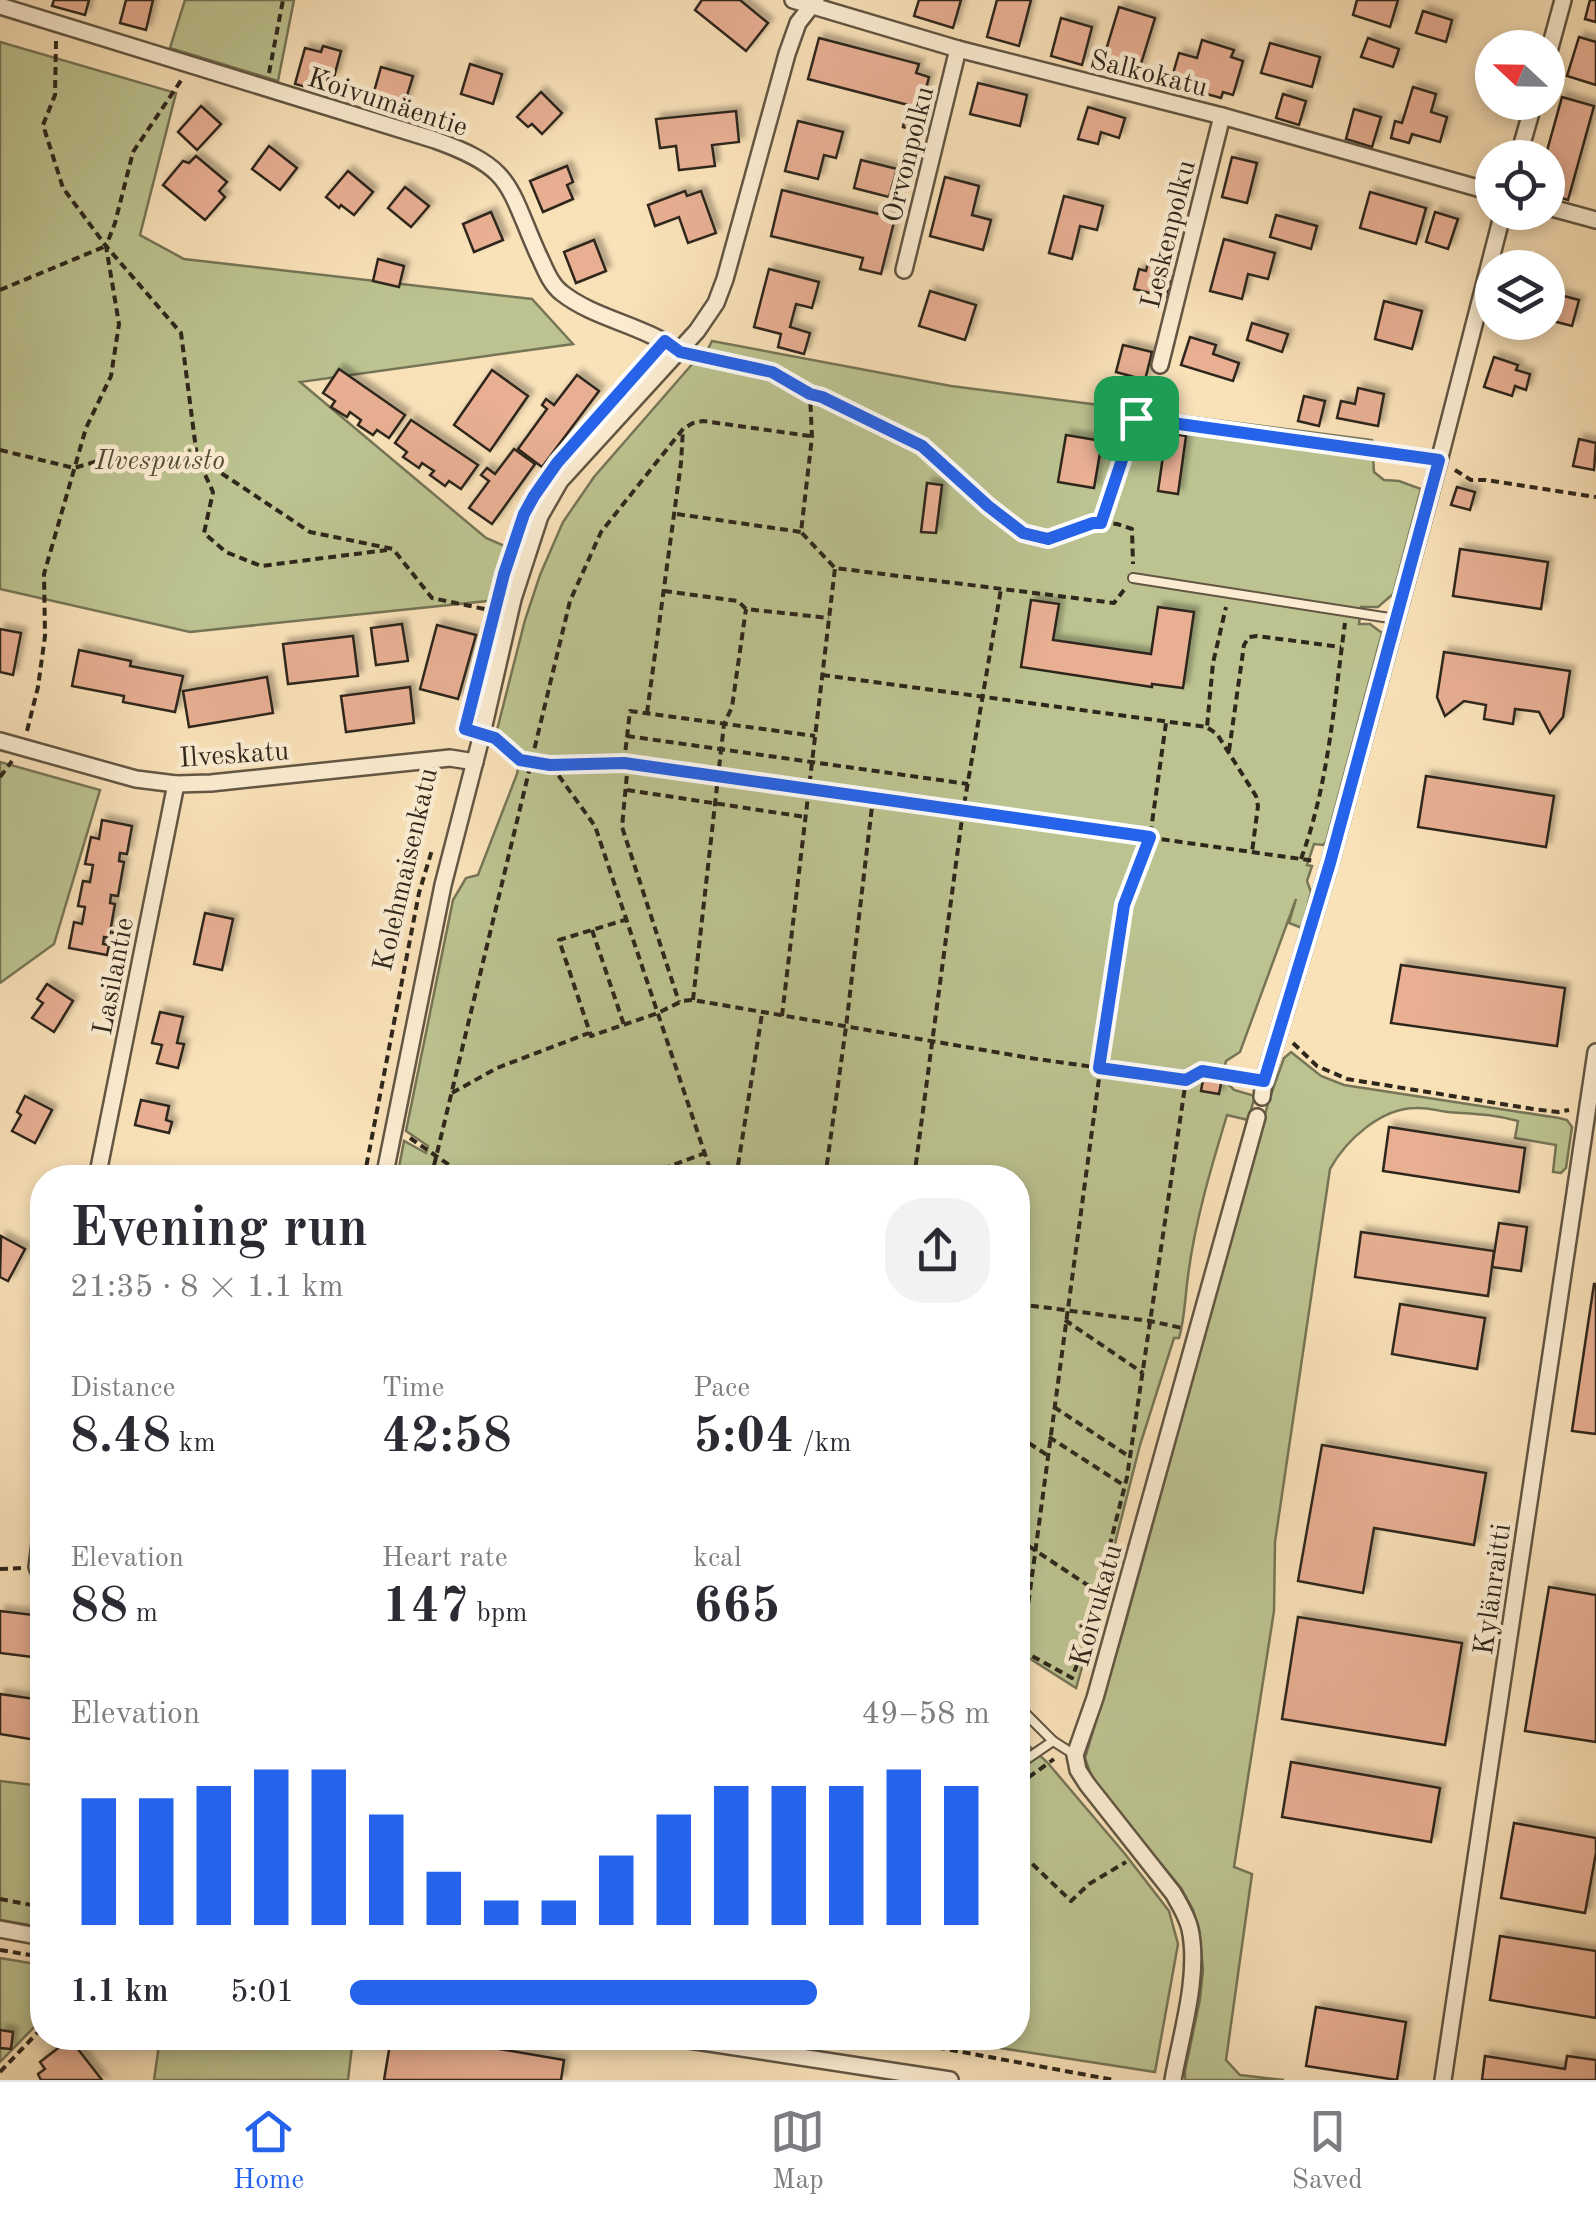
<!DOCTYPE html>
<meta charset="utf-8">
<style>
body{margin:0;font-family:"Old Standard TT",serif;background:#f2f2f3;color:#2b2b33;height:100vh;display:flex;flex-direction:column;font-size:38px;white-space:nowrap}
*{box-sizing:border-box;margin:0}
p{font-size:32px;color:#7c7c81}
.icon{flex:none;width:55px;height:55px;fill:none;stroke:currentColor;stroke-width:2;stroke-linecap:round;stroke-linejoin:round}
.map{position:relative;flex:1;overflow:hidden}
.drawer{position:absolute;left:30px;top:1165px;width:1000px;height:885px;display:flex;flex-direction:column;background:#fff;border-radius:40px;box-shadow:0 5px 15px #0003}
.drawer>*{flex:none}
.needle{width:65px;rotate:292deg}
.tools{position:absolute;left:1475px;top:30px;display:grid;gap:20px}
.tools a{display:grid;place-items:center;width:90px;height:90px;border-radius:50%;background:#fff;box-shadow:0 5px 15px #0003;font-size:50px}
.pin{position:absolute;display:grid;place-items:center;width:85px;height:85px;color:#fff;margin:-42px;border-radius:20px;box-shadow:0 5px 15px #0006}
.round{display:grid;place-items:center;flex:none;width:105px;height:105px;border-radius:40px;background:#f2f2f3}
.summary{display:flex;align-items:center;justify-content:space-between;height:170px;padding:0 40px}
h1{font-size:55px;font-weight:600;line-height:75px}
.figures{display:grid;grid-template-columns:repeat(3,1fr);gap:15px;height:170px;padding:10px 40px}
.figures div{display:grid;align-content:center}
.figures b{font-size:50px;font-weight:600}
.figures small{font-size:28px;font-weight:400}
.figures p{font-size:28px}
.chart{height:280px;padding:20px 40px}
.chart p{display:flex;justify-content:space-between}
.chart svg{width:100%;height:180px;margin-top:10px;stroke:#2563eb;stroke-width:6}
ul{padding:0 40px;list-style:none;font-size:32px}
li{display:grid;grid-template-columns:160px 120px 1fr;align-items:center;height:75px}
li i{height:25px;border-radius:12px;background:#2563eb}
.tabs{display:flex;justify-content:space-around;align-items:center;height:140px;border-top:2px solid #e1e1e2;background:#fff;font-size:28px;color:#7c7c81}
.tabs a{display:grid;justify-items:center;gap:5px}
.tabs .current{color:#2563eb}
.map>svg:first-child{display:block}
</style>
<div class="map">
<svg width="1596" height="2080" viewBox="0 0 1596 2080">
<defs>
<filter id="shadow"><feDropShadow dx="5" dy="-5" stdDeviation="2.5" flood-color="#0004"/></filter>
</defs>
<rect width="100%" height="100%" fill="#f9e1b8"/>
<filter id="stains"><feTurbulence type="fractalNoise" baseFrequency=".002" numOctaves="4"/><feColorMatrix values="0 0 0 0 .2 0 0 0 0 .09 0 0 0 0 .02 0 0 0 .5 -.17"/></filter>
<radialGradient id="worn" r=".72"><stop offset=".6" stop-color="#630" stop-opacity="0"/><stop offset="1" stop-color="#630" stop-opacity=".3"/></radialGradient>
<g fill="#bcc390" stroke="#767556" stroke-width="2.5">
<polygon points="185,0 294,0 278,81 170,48"/>
<polygon points="0,42 176,93 140,235 184,259 532,299 573,344 300,382 486,538 507,547 497,600 190,632 0,589"/>
<path d="M712 341 951 386 1372 440 1374 472 1384 480 1399 481 1421 489 1393 594 1378 607H1361L1359 624H1370L1382 633 1326 842 1323 845 1314 844 1307 865 1312 866 1307 881 1311 892 1302 928 1289 923 1296 899 1240 1052 1226 1061 1222 1078 1234 1090 1255 1096 1248 1120 1227 1115C1211 1168 1195 1221 1188 1276 1185 1297 1185 1317 1179 1338H1174L1140 1445 1094 1626 1076 1688 1018 1651V1178H397L404 1141 426 1153 428 1146 406 1131 453 900 466 878 478 875 517 774 521 752 502 738 497 730 525 620 540 575 563 522 594 477 694 362 700 365Z"/>
<polygon points="0,762 100,790 54,944 0,983"/>
<path d="M1291 1052 1321 1076 1344 1085 1559 1118 1567 1120 1572 1127 1566 1168 1561 1173 1553 1172 1556 1145 1515 1138 1518 1121C1492 1114 1474 1114 1448 1112 1438 1111 1427 1107 1416 1108 1381 1108 1346 1140 1330 1169L1275 1542 1274 1611 1234 1867 1252 1874 1226 2060 1240 2075 1284 2080H1185V2071L1200 1999 1203 1970 1199 1929 1193 1910 1181 1888 1093 1781 1085 1758 1124 1628 1269 1100 1284 1058Z"/>
<polygon points="1018,1736 1047,1762 1125,1854 1169,1911 1178,1944 1155,2072 935,2038 1018,2038"/>
<polygon points="0,1781 42,1786 42,1927 0,1920"/>
<polygon points="0,1958 42,1965 42,2019 0,2062"/>
<polygon points="160,2038 353,2038 348,2080 154,2080"/>
</g>
<g fill="#e8af93" stroke="#2f271c" stroke-width="2.5" filter="url(#shadow)">
<polygon points="54,0 89,0 85,15 52,6"/>
<polygon points="126,0 153,0 146,30 120,23"/>
<polygon points="702,0 740,0 768,23 746,51 695,10"/>
<polygon points="919,0 961,0 953,28 914,16"/>
<polygon points="997,0 1031,0 1019,46 987,37"/>
<polygon points="1357,0 1398,0 1390,27 1353,15"/>
<polygon points="1590,0 1596,0 1596,22 1585,19"/>
<polygon points="1119,7 1155,18 1136,80 1100,70"/>
<polygon points="1423,11 1452,20 1446,42 1416,33"/>
<polygon points="1061,18 1092,27 1082,65 1051,56"/>
<polygon points="1579,37 1596,42 1596,85 1567,76"/>
<polygon points="819,38 919,64 916,73 929,77 915,130 903,127 908,105 808,79"/>
<polygon points="1368,38 1399,49 1393,67 1361,57"/>
<polygon points="1202,40 1234,50 1231,57 1243,61 1233,95 1223,92 1221,98 1170,84 1179,53 1197,58"/>
<polygon points="1270,43 1320,57 1312,87 1261,73"/>
<polygon points="323,46 341,51 334,77 329,75 324,92 295,84 305,48 321,52"/>
<polygon points="470,64 502,74 493,104 461,94"/>
<polygon points="381,67 413,76 401,115 370,106"/>
<polygon points="978,83 1027,95 1020,126 970,114"/>
<polygon points="1413,87 1436,94 1431,112 1447,117 1440,142 1412,134 1409,143 1391,138 1395,121 1402,123"/>
<polygon points="541,92 562,113 542,134 532,124 528,127 517,117"/>
<polygon points="1283,94 1306,101 1299,125 1276,118"/>
<polygon points="1562,97 1594,106 1568,200 1548,194 1548,158 1545,158"/>
<polygon points="201,106 221,124 197,150 178,132"/>
<polygon points="1088,107 1125,118 1119,138 1101,132 1098,144 1078,139"/>
<polygon points="1354,109 1381,117 1372,147 1346,139"/>
<polygon points="736,111 739,142 712,145 715,166 679,170 676,146 660,148 656,119"/>
<polygon points="798,121 843,132 836,158 824,155 818,179 785,171"/>
<polygon points="269,146 297,168 280,190 252,169"/>
<polygon points="196,156 227,182 219,191 225,197 205,220 163,185 183,161 189,163"/>
<polygon points="1232,157 1257,163 1247,203 1222,197"/>
<polygon points="861,160 897,169 889,197 854,188"/>
<polygon points="567,166 573,182 567,185 573,199 543,212 530,181"/>
<polygon points="348,171 373,192 354,215 341,205 339,208 326,197"/>
<polygon points="945,177 979,186 972,215 991,220 983,250 930,236"/>
<polygon points="405,187 429,206 411,227 388,208"/>
<polygon points="782,190 895,218 881,274 860,269 863,258 771,236"/>
<polygon points="685,191 687,196 701,191 716,233 688,243 679,217 655,226 648,205"/>
<polygon points="1370,192 1426,208 1416,244 1360,228"/>
<polygon points="1064,196 1103,206 1097,230 1080,226 1072,259 1049,253"/>
<polygon points="491,212 503,240 474,252 463,224"/>
<polygon points="1435,212 1458,219 1448,249 1426,242"/>
<polygon points="1276,215 1317,226 1311,249 1270,237"/>
<polygon points="1224,239 1275,253 1268,279 1248,274 1242,299 1210,291"/>
<polygon points="594,240 606,271 576,283 564,252"/>
<polygon points="378,259 404,266 399,287 373,281"/>
<polygon points="1148,263 1166,268 1164,276 1171,277 1166,297 1134,289 1139,269 1146,271"/>
<polygon points="769,269 819,282 812,308 796,304 790,327 810,333 804,354 778,347 781,334 754,327"/>
<polygon points="930,291 976,305 965,340 919,326"/>
<polygon points="1560,295 1579,300 1572,326 1553,321"/>
<polygon points="1384,301 1422,311 1412,349 1375,339"/>
<polygon points="1252,323 1288,334 1282,352 1247,340"/>
<polygon points="1190,337 1216,345 1213,354 1239,363 1233,381 1181,365"/>
<polygon points="1123,345 1152,352 1145,380 1116,372"/>
<polygon points="1494,357 1518,365 1516,370 1530,374 1526,390 1515,386 1512,396 1484,387"/>
<polygon points="339,369 405,415 389,438 377,430 373,435 358,425 361,420 350,412 347,417 331,407 335,401 323,393"/>
<polygon points="492,370 528,396 490,451 454,425"/>
<polygon points="577,375 599,391 542,467 518,449 547,409 542,405 546,399 554,405"/>
<polygon points="1358,388 1384,394 1378,426 1337,418 1341,401 1355,404"/>
<polygon points="1304,396 1325,401 1319,426 1298,421"/>
<polygon points="411,420 478,465 461,489 449,481 445,486 430,475 434,471 422,463 419,468 403,457 407,452 395,443"/>
<polygon points="1148,430 1186,436 1178,494 1158,491 1163,456 1145,454"/>
<polygon points="1066,435 1102,441 1094,488 1058,482"/>
<polygon points="1579,439 1596,443 1594,470 1573,466"/>
<polygon points="514,449 535,464 492,524 469,508 489,481 481,475 487,468 495,474"/>
<polygon points="927,483 942,485 936,533 921,532"/>
<polygon points="1457,487 1475,492 1470,510 1451,505"/>
<polygon points="1460,549 1548,562 1541,609 1453,596"/>
<polygon points="1031,600 1059,604 1053,640 1151,654 1158,607 1194,612 1183,688 1152,684 1152,687 1021,667"/>
<polygon points="402,624 408,661 376,665 371,628"/>
<polygon points="437,625 476,635 458,699 420,689"/>
<polygon points="0,629 21,633 13,675 0,672"/>
<polygon points="353,636 358,676 288,684 283,644"/>
<polygon points="79,650 131,661 130,666 183,676 175,712 123,702 124,696 72,686"/>
<polygon points="1444,652 1570,671 1563,717 1550,733 1539,712 1515,709 1513,724 1484,719 1486,705 1464,701 1445,716 1437,697"/>
<polygon points="267,677 273,713 189,727 183,691"/>
<polygon points="410,687 414,723 346,732 341,696"/>
<polygon points="1426,776 1554,796 1546,847 1418,827"/>
<polygon points="102,820 132,826 127,854 120,853 119,861 124,862 118,896 111,895 110,903 115,904 109,938 104,937 103,944 109,945 107,955 69,948 74,922 82,924 85,907 78,906 83,881 90,882 93,865 85,864 91,837 99,839"/>
<polygon points="205,913 233,919 222,970 194,964"/>
<polygon points="1401,965 1565,988 1557,1046 1391,1023"/>
<polygon points="47,984 73,1001 54,1032 32,1018 43,1003 37,999"/>
<polygon points="160,1012 183,1017 177,1043 184,1044 178,1068 157,1063 162,1045 152,1043"/>
<polygon points="1204,1074 1222,1078 1219,1094 1201,1091"/>
<polygon points="25,1096 52,1110 35,1143 12,1131 21,1115 17,1112"/>
<polygon points="141,1100 169,1106 166,1120 172,1122 169,1133 135,1125"/>
<polygon points="1389,1127 1525,1148 1519,1192 1383,1171"/>
<polygon points="1499,1223 1527,1227 1521,1271 1492,1267"/>
<polygon points="1361,1232 1494,1251 1488,1296 1355,1277"/>
<polygon points="1,1236 25,1249 8,1281 0,1277"/>
<polygon points="1594,1284 1596,1284 1596,1434 1572,1431"/>
<polygon points="1400,1304 1485,1318 1477,1369 1392,1354"/>
<polygon points="1322,1445 1486,1473 1474,1545 1374,1528 1363,1593 1298,1581"/>
<polygon points="1549,1587 1596,1595 1596,1742 1525,1731"/>
<polygon points="0,1611 42,1616 41,1658 0,1653"/>
<polygon points="1298,1617 1462,1643 1445,1745 1282,1719"/>
<polygon points="0,1694 42,1700 42,1741 0,1734"/>
<polygon points="1291,1762 1440,1788 1431,1842 1282,1817"/>
<polygon points="1514,1823 1596,1838 1596,1853 1585,1913 1501,1898"/>
<polygon points="1500,1936 1596,1951 1596,2018 1490,2000"/>
<polygon points="1316,2007 1406,2022 1397,2080 1306,2066"/>
<polygon points="0,2030 13,2032 11,2049 0,2048"/>
<polygon points="391,2038 435,2038 564,2060 561,2080 384,2080"/>
<polygon points="70,2039 102,2080 41,2080 38,2074 45,2069 40,2062"/>
<polygon points="1485,2056 1565,2069 1567,2056 1596,2060 1596,2080 1482,2080"/>
</g>
<g fill="none" stroke-linecap="round" stroke-linejoin="round">
<g stroke="#625643" stroke-width="12">
<g id="service">
<polyline points="680,352 772,372"/>
<polyline points="1136,418 1439,461"/>
<polyline points="1133,578 1396,619"/>
<polyline points="1018,1706 1053,1741 1075,1755"/>
<polyline points="1018,1765 1053,1741"/>
</g>
</g>
<g stroke="#625643" stroke-width="20">
<g id="minor">
<polyline points="793,0 958,49 1222,116 1492,192"/>
<path d="M0 6 435 140C513 168 507 184 538 254 545 268 550 284 562 293 595 319 644 325 680 352"/>
<polyline points="1548,55 1563,0"/>
<polyline points="1518,158 1534,102"/>
<polyline points="1548,207 1596,220"/>
<polyline points="904,270 958,49"/>
<polyline points="1160,365 1222,116"/>
<polyline points="0,741 136,779 176,784 211,783 450,758 475,762"/>
<polyline points="1262,1097 1264,1081 1330,863 1439,461 1503,212"/>
<polyline points="97,1178 176,784"/>
<polyline points="384,1178 443,885 482,734 513,599 540,516 560,481 697,331 716,303 725,279 787,54 798,23 816,0"/>
<polyline points="42,1528 37,1567 42,1577"/>
<polyline points="0,1929 42,1937"/>
<polyline points="676,2038 950,2080"/>
<path d="M1173 2080C1181 2035 1200 1975 1190 1929 1187 1916 1180 1905 1173 1893L1087 1784 1078 1770 1075 1755 1095 1698 1257 1117"/>
<polyline points="1443,2080 1596,1052"/>
</g>
</g>
<g stroke="#2f271c" stroke-width="4" stroke-dasharray="8 5" stroke-linecap="butt">
<polyline points="56,41 55,95 43,125 63,188 106,246 181,333 197,457 310,532 393,549 432,598 494,611"/>
<polyline points="269,73 283,0"/>
<polyline points="0,290 106,246"/>
<polyline points="785,379 810,394 812,437 801,532 835,568 1114,603 1127,586"/>
<polyline points="810,394 822,397 922,446 988,506 1023,533 1048,539 1093,523 1117,524 1132,529 1133,564"/>
<polyline points="1141,407 1154,379"/>
<polyline points="0,450 74,468 118,455 197,457 213,492 204,533 226,552 261,566 387,550"/>
<polyline points="1455,470 1471,480 1486,480 1596,497"/>
<polyline points="677,514 801,532"/>
<polyline points="1101,523 1132,429"/>
<polyline points="664,591 738,601 746,609 829,618"/>
<polyline points="822,675 1207,727 1213,663 1226,607"/>
<polyline points="647,713 681,463 683,429"/>
<polyline points="1208,728 1217,734 1256,796 1258,806 1252,852"/>
<polyline points="27,731 38,687 45,636 44,574 86,428 111,376 119,324 106,246 115,223 133,152 182,79"/>
<polyline points="627,736 968,784"/>
<path d="M499 741C505 746 511 754 518 758 543 774 594 760 624 763L1315 861"/>
<polyline points="1229,751 1244,645 1249,637 1257,636 1341,647"/>
<polyline points="624,763 630,711 815,736"/>
<polyline points="628,763 622,827 679,1002"/>
<polyline points="551,765 595,826 713,1178"/>
<polyline points="0,777 12,761"/>
<polyline points="627,790 805,817"/>
<path d="M1301 859C1329 783 1334 702 1345 623"/>
<polyline points="628,919 559,940 591,1036 658,1013 682,1001 693,1000 1030,1058 1186,1080 1202,1071 1249,1079"/>
<polyline points="592,930 624,1025"/>
<polyline points="693,1000 724,724 732,707 746,609"/>
<polyline points="782,1016 835,568"/>
<polyline points="1293,1043 1317,1066 1347,1079 1533,1109 1558,1112 1569,1110"/>
<polyline points="452,1093 497,1068 589,1033"/>
<polyline points="410,1138 468,1178"/>
<polyline points="364,1178 419,893 432,850"/>
<polyline points="431,1178 570,601 601,532 683,429 693,423 703,421 810,436"/>
<polyline points="638,1178 705,1153"/>
<polyline points="736,1178 762,1014"/>
<polyline points="825,1178 846,1027 873,798"/>
<polyline points="914,1178 963,811 1001,589"/>
<polyline points="1018,1304 1150,1321 1182,1328"/>
<polyline points="1065,1320 1143,1373"/>
<polyline points="1054,1407 1130,1457"/>
<polyline points="1018,1436 1047,1455"/>
<polyline points="1049,1437 1125,1486"/>
<polyline points="1018,1539 1098,1592"/>
<polyline points="0,1569 22,1568"/>
<polyline points="1021,1650 1072,1678 1086,1640 1127,1477 1186,1080"/>
<polyline points="1018,1680 1119,930 1131,882 1150,837 1166,723"/>
<polyline points="1018,1785 1054,1759"/>
<polyline points="1018,1843 1022,1854 1071,1901 1089,1884 1126,1862"/>
<polyline points="0,1899 42,1907"/>
<polyline points="0,1950 42,1957"/>
<polyline points="886,2038 1114,2080"/>
<polyline points="0,2072 42,2028"/>
</g>
<use href="#service" stroke="#fbecd1" stroke-width="8"/>
<use href="#minor" stroke="#fbecd1" stroke-width="15"/>
</g>
<g fill="none" stroke-linecap="round" stroke-linejoin="round">
<g stroke="#fff" stroke-width="20">
<polygon id="route" points="665,341 680,352 772,372 810,394 822,397 922,446 988,506 1023,533 1048,539 1093,523 1101,523 1136,418 1439,460 1330,863 1264,1081 1202,1071 1186,1080 1099,1068 1124,905 1150,837 624,763 550,765 520,760 495,738 465,729 504,574 524,514 534,496 557,463"/>
</g>
<use href="#route" stroke="#2563eb" stroke-width="12"/>
</g>
<g text-anchor="middle" stroke-width="9" stroke-linejoin="round" paint-order="stroke">
<g font-size="28" fill="#2f271c" stroke="#fbecd1">
<text transform="translate(1149 72) rotate(14)" y="10">Salkokatu</text>
<text transform="translate(388 101) rotate(18)" y="10">Koivumäentie</text>
<text transform="translate(907 154) rotate(-76)" y="10">Orvonpolku</text>
<text transform="translate(1167 234) rotate(-76)" y="10">Leskenpolku</text>
<text transform="translate(234 753) rotate(-4)" y="10">Ilveskatu</text>
<text transform="translate(404 869) rotate(-77)" y="10">Kolehmaisenkatu</text>
<text transform="translate(112 976) rotate(-79)" y="10">Lasilantie</text>
<text transform="translate(1491 1589) rotate(-82)" y="10">Kylänraitti</text>
<text transform="translate(1095 1605) rotate(-74)" y="10">Koivukatu</text>
</g>
<g font-size="28" font-style="italic" fill="#524e39" stroke="#fbecd1">
<text x="160" y="469">Ilvespuisto</text>
</g>
</g>
<rect width="100%" height="100%" filter="url(#stains)"/>
<rect width="100%" height="100%" fill="url(#worn)"/>
</svg>
<div class="tools">
<a><svg class="needle" viewBox="-14 -14 28 28"><path d="M0-13l5 13h-10z" fill="#e53935"/><path d="M0 13l5-13h-10z" fill="#7c7c81"/></svg></a>
<a><svg class="icon" aria-label="locate" viewBox="0 0 24 24"><circle cx="12" cy="12" r="6"/><path d="M12 2v4M12 18v4M2 12h4M18 12h4"/></svg></a>
<a><svg class="icon" aria-label="layers" viewBox="0 0 24 24"><path d="M12 4l9 5-9 5-9-5zM3 14l9 5 9-5"/></svg></a>
</div>
<div class="pin" style="left:1136px;top:418px;background:#1e9e55"><svg class="icon" aria-label="arrive" viewBox="0 0 24 24"><path d="M6 21V4h12l-3 4 3 4H6"/></svg></div>
<section class="drawer">
<div class="summary"><div><h1>Evening run</h1><p>21:35 · 8 × 1.1 km</p></div><a class="round"><svg class="icon" aria-label="share" viewBox="0 0 24 24"><path d="M12 15V3M7 8l5-5 5 5M5 13v7h14v-7"/></svg></a></div>
<div class="figures">
<div><p>Distance</p><b>8.48<small> km</small></b></div>
<div><p>Time</p><b>42:58</b></div>
<div><p>Pace</p><b>5:04<small> /km</small></b></div>
</div>
<div class="figures">
<div><p>Elevation</p><b>88<small> m</small></b></div>
<div><p>Heart rate</p><b>147<small> bpm</small></b></div>
<div><p>kcal</p><b>665</b></div>
</div>
<div class="chart"><p><span>Elevation</span>49–58 m</p>
<svg viewBox="0 0 160 44" preserveAspectRatio="none"><path d="M5 44V13M15 44V13M25 44V10M35 44V6M45 44V6M55 44V17M65 44V31M75 44V38M85 44V38M95 44V27M105 44V17M115 44V10M125 44V10M135 44V10M145 44V6M155 44V10"/></svg>
</div>
<ul>
<li><b>1.1 km</b>5:01<i style="width:73%"></i></li>
</ul>
</section>
</div>
<nav class="tabs">
<a class="current"><svg class="icon" aria-label="home" viewBox="0 0 24 24"><path d="M3 11l9-7 9 7M6 9v11h12V9"/></svg>Home</a>
<a><svg class="icon" aria-label="map" viewBox="0 0 24 24"><path d="M3 6l6-2 6 2 6-2v14l-6 2-6-2-6 2zM9 4v14M15 6v14"/></svg>Map</a>
<a><svg class="icon" aria-label="saved" viewBox="0 0 24 24"><path d="M7 4h10v16l-5-4-5 4z"/></svg>Saved</a>
</nav>
